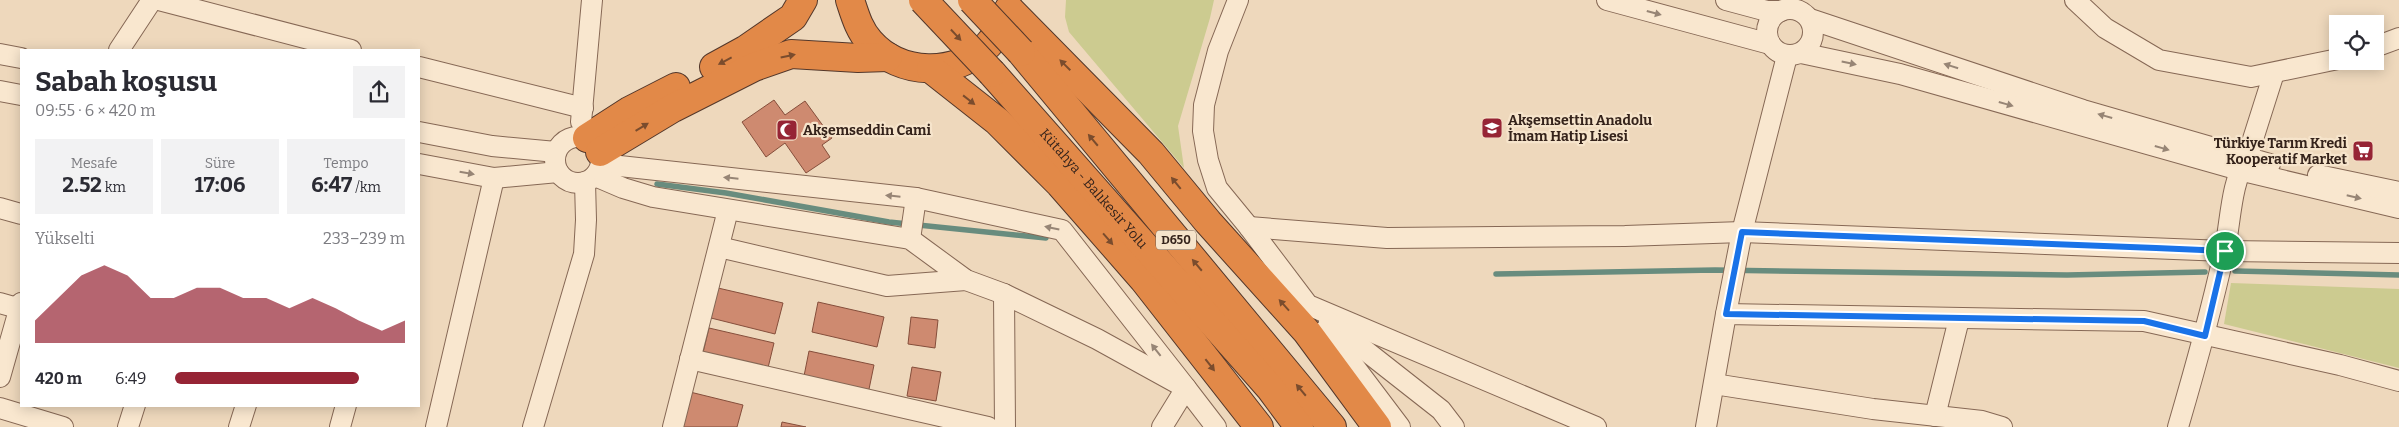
<!DOCTYPE html>
<html lang="tr">
<meta charset="utf-8">
<style>
body{margin:0;font-family:Bitter,serif;background:#f2f2f3;color:#2b2b33;height:100vh;display:flex;flex-direction:column;font-size:19px;white-space:nowrap}
*{box-sizing:border-box;margin:0}
p{font-size:16px;color:#7c7c81}
.icon{flex:none;width:28px;height:28px;fill:none;stroke:currentColor;stroke-width:2;stroke-linecap:round;stroke-linejoin:round}
.map{position:relative;flex:1;overflow:hidden}
.sheet{position:absolute;left:20px;top:49px;width:400px;height:358px;display:flex;flex-direction:column;background:#fff;border-radius:0px;box-shadow:0 2px 12px #0003}
.sheet>*{flex:none}
.buttons{position:absolute;left:2329px;top:15px;display:grid;gap:10px}
.buttons a{display:grid;place-items:center;width:55px;height:55px;border-radius:0px;background:#fff;box-shadow:0 2px 12px #0003;font-size:25px}
.pin{position:absolute;display:grid;place-items:center;width:42px;height:42px;color:#fff;margin:-21px;border:2px solid #fff;border-radius:50%;box-shadow:0 1px 5px #0007}
.round{display:grid;place-items:center;flex:none;width:52px;height:52px;border-radius:0px;background:#f2f2f3}
.overview{display:flex;align-items:center;justify-content:space-between;height:85px;padding:0 15px}
h1{font-size:28px;font-weight:700;line-height:38px}
.stats{display:grid;grid-template-columns:repeat(3,1fr);gap:8px;height:85px;padding:5px 15px}
.stats div{display:grid;align-content:center;border-radius:0px;background:#f2f2f3;text-align:center}
.stats b{font-size:21px;font-weight:700}
.stats small{font-size:14px;font-weight:400}
.stats p{font-size:14px}
.chart{height:140px;padding:10px 15px}
.chart p{display:flex;justify-content:space-between}
.chart svg{width:100%;height:90px;margin-top:5px;fill:#962435;opacity:.7}
ul{padding:0 15px;list-style:none;font-size:16px}
li{display:grid;grid-template-columns:80px 60px 1fr;align-items:center;height:38px}
li i{height:12px;border-radius:6px;background:#962435}
.map>svg:first-child{display:block}
</style>
<div class="map">
<svg width="2399" height="427" viewBox="0 0 2399 427">
<rect width="100%" height="100%" fill="#eed8bc"/>
<g fill="#cccb90">
<polygon points="1066,0 1214,0 1210,18 1178,126 1184,168 1069,32 1065,17"/>
<polygon points="2231,283 2399,289 2399,368 2224,324"/>
</g>
<g fill="none" stroke-linecap="round" stroke-linejoin="round">
<g stroke="#688c7e" stroke-width="5.5">
<polyline points="657,184 726,193 889,222 1046,238"/>
<polyline points="2235,271 2399,275"/>
<polyline points="1496,274 1715,270 2067,275 2205,272"/>
</g>
</g>
<g fill="#ce8a70" stroke="#854e3b">
<polygon points="774,100 785,115 805,101 832,138 822,145 830,157 806,173 785,143 766,157 742,122"/>
<polygon points="718,288 783,303 775,334 711,318"/>
<polygon points="818,302 884,317 877,347 812,332"/>
<polygon points="911,317 938,320 935,348 908,344"/>
<polygon points="709,328 774,343 767,372 702,357"/>
<polygon points="809,351 874,365 868,394 803,381"/>
<polygon points="912,367 941,372 936,401 907,396"/>
<polygon points="690,392 743,405 737,427 682,427"/>
<polygon points="782,422 806,427 781,427"/>
</g>
<g fill="none" stroke-linecap="round" stroke-linejoin="round">
<g stroke="#866855" stroke-width="22">
<g id="minor">
<polyline points="159,0 351,50"/>
<polyline points="1238,0 1218,51 1204,105 1203,131 1208,160 1217,188 1249,227 1308,305 1596,427"/>
<polyline points="1607,0 1770,44"/>
<polyline points="1726,0 1767,11 1781,11"/>
<polyline points="2075,0 2105,28 2159,60 2251,77 2338,59"/>
<circle cx="1790" cy="32" r="23"/>
<polyline points="1810,19 2083,110 2270,164"/>
<polyline points="2375,47 2399,38"/>
<polyline points="119,50 152,0"/>
<polyline points="1801,53 1900,74 2239,170 2399,208"/>
<polyline points="0,54 21,58"/>
<polyline points="419,67 583,108"/>
<polyline points="0,91 21,95"/>
<polyline points="581,122 592,0"/>
<polyline points="419,132 492,146 556,152"/>
<circle cx="578" cy="160" r="23"/>
<polyline points="419,164 494,178 558,172"/>
<polyline points="601,164 916,198 1062,230 1186,388 1162,427"/>
<polyline points="2318,175 2399,192"/>
<polyline points="595,176 623,188 653,197 910,239 966,280 1004,294 1097,339 1186,388 1216,427"/>
<polyline points="0,208 21,214"/>
<polyline points="1249,227 1387,238 1625,236 1742,232 2225,251 2399,253"/>
<polyline points="910,239 916,198"/>
<polyline points="719,247 887,286 966,280"/>
<polyline points="1004,294 1005,427"/>
<polyline points="0,303 21,309"/>
<polyline points="1726,314 1742,232 1787,56"/>
<polyline points="1329,322 1441,410 1454,427"/>
<polyline points="1326,329 1400,427"/>
<polyline points="690,359 988,427"/>
<polyline points="0,377 21,303"/>
<polyline points="1714,384 1873,409 1982,421 2002,427"/>
<polyline points="0,408 63,427"/>
<polyline points="1935,416 1959,319"/>
<polyline points="128,427 135,405"/>
<polyline points="239,427 246,405"/>
<polyline points="340,427 346,405"/>
<polyline points="436,427 494,178"/>
<polyline points="533,427 584,254 586,220 585,182"/>
<polyline points="673,427 728,210"/>
<polyline points="1706,427 1726,314 2144,321 2340,365 2399,381"/>
<path d="M2178 427C2195 369 2211 312 2224 253 2231 223 2230 184 2247 158L2274 73"/>
</g>
</g>
<g stroke="#53372a" stroke-width="30">
<g id="highway">
<path d="M850 0C855 15 859 30 870 42 900 76 956 77 988 45 998 35 1004 22 1009 9"/>
<polyline points="1009,9 1151,153 1208,222 1307,332 1377,427"/>
<polyline points="1021,52 1332,427"/>
<polyline points="714,67 745,50 793,17 803,0"/>
<polyline points="931,69 997,121 1060,184 1144,280 1259,427"/>
<path id="s1" d="M992 73 1270 388 1299 427"/>
<polyline points="587,138 629,111 676,87"/>
<polyline points="600,152 673,108 754,67 791,54 858,58 888,57"/>
</g>
</g>
<use href="#minor" stroke="#f9e7cf" stroke-width="20"/>
<use href="#highway" stroke="#e28948" stroke-width="28"/>
<g stroke="#53372a" stroke-width="30" stroke-linecap="butt">
<g id="highway-bridge">
<polyline points="923,0 992,73"/>
<polyline points="972,0 1021,52"/>
</g>
</g>
<use href="#highway-bridge" stroke="#e28948" stroke-width="28"/>
</g>
<defs><path id="oneway-solid" d="M-6-.8H1V-3.2L6.5 0L1 3.2V.8H-6Z" transform="scale(1.25)"/></defs>
<g fill="#978575">
<use href="#oneway-solid" transform="translate(1654 13) rotate(15)"/>
<use href="#oneway-solid" transform="translate(1849 63) rotate(12)"/>
<use href="#oneway-solid" transform="translate(1951 66) rotate(-162)"/>
<use href="#oneway-solid" transform="translate(2006 104) rotate(16)"/>
<use href="#oneway-solid" transform="translate(2105 116) rotate(-164)"/>
<use href="#oneway-solid" transform="translate(2162 148) rotate(16)"/>
<use href="#oneway-solid" transform="translate(467 173) rotate(10)"/>
<use href="#oneway-solid" transform="translate(731 178) rotate(-174)"/>
<use href="#oneway-solid" transform="translate(893 196) rotate(-174)"/>
<use href="#oneway-solid" transform="translate(2354 197) rotate(13)"/>
<use href="#oneway-solid" transform="translate(1052 228) rotate(-168)"/>
<use href="#oneway-solid" transform="translate(1156 350) rotate(-128)"/>
</g>
<g fill="#7a4c2d">
<use href="#oneway-solid" transform="translate(956 35) rotate(47)"/>
<use href="#oneway-solid" transform="translate(788 56) rotate(-12)"/>
<use href="#oneway-solid" transform="translate(725 61) rotate(152)"/>
<use href="#oneway-solid" transform="translate(1065 65) rotate(-135)"/>
<use href="#oneway-solid" transform="translate(969 100) rotate(38)"/>
<use href="#oneway-solid" transform="translate(642 127) rotate(-31)"/>
<use href="#oneway-solid" transform="translate(1093 140) rotate(-130)"/>
<use href="#oneway-solid" transform="translate(1176 183) rotate(-129)"/>
<use href="#oneway-solid" transform="translate(1108 239) rotate(49)"/>
<use href="#oneway-solid" transform="translate(1197 265) rotate(-130)"/>
<use href="#oneway-solid" transform="translate(1284 305) rotate(-132)"/>
<use href="#oneway-solid" transform="translate(1210 365) rotate(52)"/>
<use href="#oneway-solid" transform="translate(1301 390) rotate(-130)"/>
</g>
<g fill="none" stroke-linecap="round" stroke-linejoin="round">
<g stroke="#fff" stroke-width="10">
<polygon id="route" points="1742,232 2156,248 2225,251 2205,336 2144,321 1726,314"/>
</g>
<use href="#route" stroke="#1a73e8" stroke-width="6"/>
</g>
<defs>
<g id="school-square" transform="scale(1.125)"><rect x="-9" y="-9" width="18" height="18" rx="4" fill="#962435" stroke="#f6e4cb"/><path d="M0-5L7-2L0 1L-7-2ZM-4 1L0 2.5L4 1V4Q0 6-4 4Z" fill="#fff"/></g>
<g id="mosque-square" transform="scale(1.125)"><rect x="-9" y="-9" width="18" height="18" rx="4" fill="#962435" stroke="#f6e4cb"/><path d="M3.5-4.9A6 6 0 1 0 3.5 4.9A5 5 0 1 1 3.5-4.9Z" fill="#fff"/></g>
<g id="supermarket-square" transform="scale(1.125)"><rect x="-9" y="-9" width="18" height="18" rx="4" fill="#962435" stroke="#f6e4cb"/><path d="M-6-5.5h2.5l.6 2H6L4.5 2H-2.5L-4.4-4H-6ZM-1.5 3.2a1.3 1.3 0 1 0 .1 0ZM3 3.2a1.3 1.3 0 1 0 .1 0Z" fill="#fff"/></g>
</defs>
<g fill-rule="evenodd">
<use href="#school-square" x="1492" y="128"/>
<use href="#mosque-square" x="787" y="130"/>
<use href="#supermarket-square" x="2363" y="151"/>
</g>
<g text-anchor="middle" stroke-width="4.5" stroke-linejoin="round" paint-order="stroke">
<rect fill="#f6e4cb" stroke="#6f5d50" stroke-width="1" x="1156" y="230.5" width="40" height="19" rx="4"/>
<g font-size="12" font-weight="bold" fill="#35231b">
<text x="1176" y="244">D650</text>
</g>
<g font-size="14" font-weight="bold" fill="#35231b" stroke="#f6e4cb" text-anchor="start">
<text x="1508" y="125">Akşemsettin Anadolu<tspan x="1508" dy="16">İmam Hatip Lisesi</tspan></text>
<text x="803" y="135">Akşemseddin Cami</text>
<text x="2347" y="148" text-anchor="end">Türkiye Tarım Kredi<tspan x="2347" dy="16">Kooperatif Market</tspan></text>
</g>
<g font-size="14" fill="#35231b" stroke="#f6e4cb">
<text dy="5" stroke="none"><textPath href="#s1" startOffset="154">Kütahya - Balıkesir Yolu</textPath></text>
</g>
</g>
</svg>
<div class="buttons">
<a><svg class="icon" aria-label="locate" viewBox="0 0 24 24"><circle cx="12" cy="12" r="6"/><path d="M12 2v4M12 18v4M2 12h4M18 12h4"/></svg></a>
</div>
<div class="pin" style="left:2225px;top:251px;background:#1e9e55"><svg class="icon" aria-label="arrive" viewBox="0 0 24 24"><path d="M6 21V4h12l-3 4 3 4H6"/></svg></div>
<section class="sheet">
<div class="overview"><div><h1>Sabah koşusu</h1><p>09:55 · 6 × 420 m</p></div><a class="round"><svg class="icon" aria-label="share" viewBox="0 0 24 24"><path d="M12 15V3M7 8l5-5 5 5M5 13v7h14v-7"/></svg></a></div>
<div class="stats">
<div><p>Mesafe</p><b>2.52<small> km</small></b></div>
<div><p>Süre</p><b>17:06</b></div>
<div><p>Tempo</p><b>6:47<small> /km</small></b></div>
</div>
<div class="chart"><p><span>Yükselti</span>233–239 m</p>
<svg viewBox="0 0 160 44" preserveAspectRatio="none"><path d="M0 44V33L10 22L20 11L30 6L40 11L50 22L60 22L70 17L80 17L90 22L100 22L110 27L120 22L130 27L140 33L150 38L160 33V44z"/></svg>
</div>
<ul>
<li><b>420 m</b>6:49<i style="width:80%"></i></li>
</ul>
</section>
</div>
